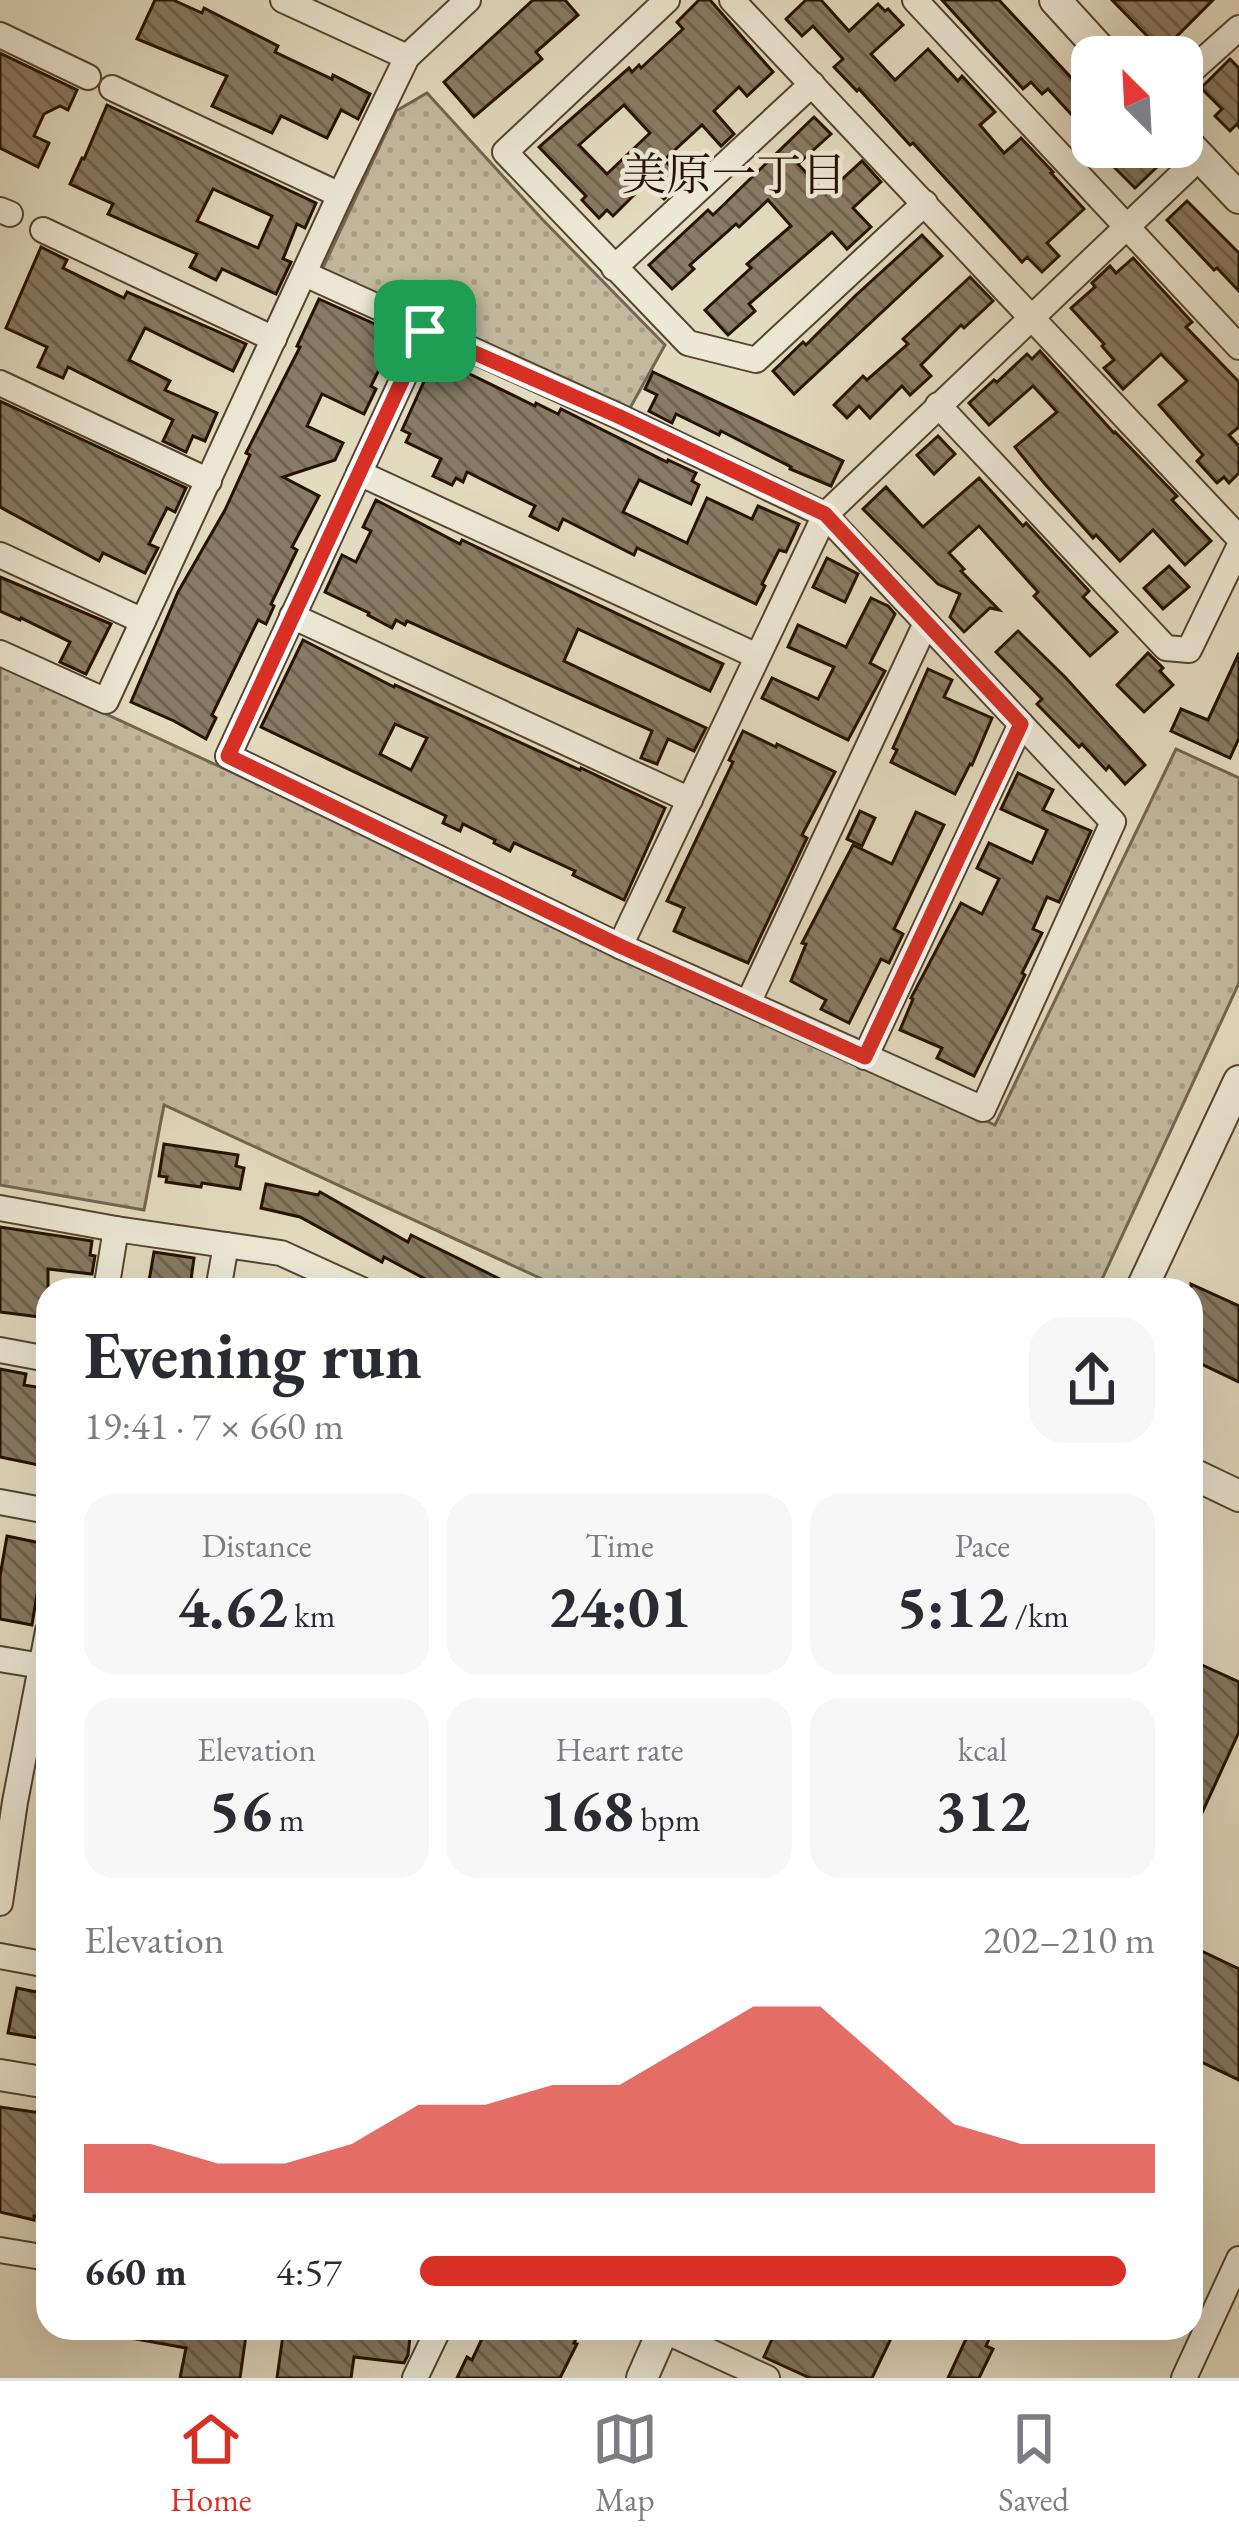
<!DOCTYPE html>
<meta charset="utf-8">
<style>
body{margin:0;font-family:"EB Garamond","Noto Serif JP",serif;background:#f7f7f7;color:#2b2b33;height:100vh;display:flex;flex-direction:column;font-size:45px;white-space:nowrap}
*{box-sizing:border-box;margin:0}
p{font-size:39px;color:#7c7c81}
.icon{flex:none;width:66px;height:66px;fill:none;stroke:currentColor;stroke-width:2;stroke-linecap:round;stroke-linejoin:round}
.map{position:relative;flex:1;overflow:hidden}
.drawer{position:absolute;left:36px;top:1278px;width:1167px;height:1062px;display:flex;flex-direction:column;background:#fff;border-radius:36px;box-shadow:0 12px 48px #0002}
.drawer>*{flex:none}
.needle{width:78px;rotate:336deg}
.tools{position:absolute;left:1071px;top:36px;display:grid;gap:24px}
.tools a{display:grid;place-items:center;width:132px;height:132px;border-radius:24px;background:#fff;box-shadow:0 12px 48px #0002;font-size:60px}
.pin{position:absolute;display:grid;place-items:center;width:102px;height:102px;color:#fff;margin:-51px;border-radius:24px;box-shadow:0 6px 18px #0006}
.round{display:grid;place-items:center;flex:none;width:126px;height:126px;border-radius:36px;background:#f7f7f7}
.headline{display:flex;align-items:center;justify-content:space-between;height:204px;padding:0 48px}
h1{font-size:66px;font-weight:700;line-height:90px}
.metrics{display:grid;grid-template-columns:repeat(3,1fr);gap:18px;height:204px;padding:12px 48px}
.metrics div{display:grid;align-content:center;border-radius:30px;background:#f7f7f7;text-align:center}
.metrics b{font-size:60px;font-weight:700}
.metrics small{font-size:33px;font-weight:400}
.metrics p{font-size:33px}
.chart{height:336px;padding:24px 48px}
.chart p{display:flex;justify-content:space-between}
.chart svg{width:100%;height:216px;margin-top:12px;fill:#d93025;opacity:.7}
ul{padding:0 48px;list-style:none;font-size:39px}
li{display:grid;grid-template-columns:192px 144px 1fr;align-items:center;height:90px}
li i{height:30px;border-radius:15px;background:#d93025}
.dock{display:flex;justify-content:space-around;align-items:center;height:168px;border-top:3px solid #e1e1e2;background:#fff;font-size:33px;color:#7c7c81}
.dock a{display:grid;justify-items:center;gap:6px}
.dock .on{color:#d93025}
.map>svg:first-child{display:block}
</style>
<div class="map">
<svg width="1239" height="2378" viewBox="0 0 1239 2378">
<defs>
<pattern id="park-dots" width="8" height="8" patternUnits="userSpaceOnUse" patternTransform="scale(3)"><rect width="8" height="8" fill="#c3b99f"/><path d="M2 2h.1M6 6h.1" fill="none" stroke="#a79e87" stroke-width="1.8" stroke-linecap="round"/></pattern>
<pattern id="building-back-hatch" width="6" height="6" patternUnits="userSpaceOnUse" patternTransform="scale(3)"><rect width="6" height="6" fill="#887b63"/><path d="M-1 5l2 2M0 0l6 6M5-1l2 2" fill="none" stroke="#6f634f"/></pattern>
</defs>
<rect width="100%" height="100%" fill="#e3dbbf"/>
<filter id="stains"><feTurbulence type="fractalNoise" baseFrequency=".00167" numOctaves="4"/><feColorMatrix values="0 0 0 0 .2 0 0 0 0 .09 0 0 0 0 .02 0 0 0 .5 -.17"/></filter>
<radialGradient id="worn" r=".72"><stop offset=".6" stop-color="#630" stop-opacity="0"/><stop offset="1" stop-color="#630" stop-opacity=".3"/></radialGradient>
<g fill="url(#park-dots)" stroke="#746650" stroke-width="3">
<polygon points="427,93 542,219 665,345 630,408 322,270 396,111"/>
<polygon points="0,665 995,1125 1176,749 1239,778 1239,983 1097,1290 566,1290 164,1105 144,1210 0,1185"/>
</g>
<g fill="url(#building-back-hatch)" stroke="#251200" stroke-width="3" fill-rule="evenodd">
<polygon points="155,0 173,0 202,13 204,8 278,46 275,52 332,79 333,75 370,94 358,119 341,110 327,138 281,116 272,133 212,106 227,76 137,39"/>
<polygon points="533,0 565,0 578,15 536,52 542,59 474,117 444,82"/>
<path d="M699 0H710L773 72 747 96 739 87 714 111 734 134 721 146 702 125 664 160 684 180 664 199 647 182 613 216 607 210 599 218 582 200 586 196 539 147 629 68 632 72 639 65 641 68 683 29 677 22ZM624 105 650 133 607 174 579 145Z"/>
<polygon points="806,0 821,0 849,31 878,4 885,11 888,9 903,25 871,54 895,80 928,49 958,81 962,76 995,112 980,125 1004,153 1021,138 1053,172 1051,173 1084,209 1047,243 1059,256 1042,272 1027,257 1022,262 913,143 910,145 859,89 857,91 834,67 843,59 813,26 802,36 786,19"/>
<polygon points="942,0 999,0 1092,100 1092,137 1048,89 1042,94 1031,82 1023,89"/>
<polygon points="1112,0 1213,0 1162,51"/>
<polygon points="0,53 77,90 68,110 60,106 44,114 34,136 49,143 38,167 0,148"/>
<polygon points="1230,59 1239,68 1239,127 1237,124 1230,131 1215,116 1222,109 1201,88"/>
<path d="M107 105 316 203 305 228 297 224 283 259 291 262 276 294 222 269 216 280 190 267 197 254 108 214 113 204 70 184 82 158 84 159ZM213 189 272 216 258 248 197 221Z"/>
<polygon points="814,117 831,134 798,164 826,194 862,161 881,182 853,208 871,227 847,249 832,232 749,304 755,311 728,335 705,310 751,268 747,264 791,226 768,200 739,227 736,224 690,265 694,269 672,289 649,265 708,210 713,215"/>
<polygon points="1121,147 1138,147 1157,167 1135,188 1108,161"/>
<polygon points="1187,201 1239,253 1239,291 1217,268 1214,270 1167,220"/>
<polygon points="922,235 942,256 794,394 773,371 803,342 806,345 855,296"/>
<polygon points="41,247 67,260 63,268 124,298 127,292 246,344 233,371 145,328 129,360 170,381 165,390 217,413 205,441 193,436 186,452 163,441 173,420 68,367 63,378 38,367 47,347 6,328"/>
<polygon points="1133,258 1192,322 1186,327 1239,382 1239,427 1229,435 1239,446 1239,473 1229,483 1224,477 1217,483 1197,461 1203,455 1159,405 1187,381 1161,354 1123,389 1104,368 1114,360 1102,346 1104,344 1071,308 1095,287 1092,283 1110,266 1116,273"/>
<polygon points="970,277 993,301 964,328 961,325 921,365 931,376 910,395 902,386 870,418 859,406 847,418 834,405 863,376 867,380 908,344 903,339"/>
<polygon points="319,299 397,334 371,386 376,389 364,414 322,394 307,426 343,443 335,460 283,477 319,496 292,547 297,550 271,604 274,606 266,624 258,620 212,715 216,718 206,739 174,721 131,702 178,592 225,510 250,455 246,453 300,347 297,346"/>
<polygon points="1040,351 1114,433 1115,432 1177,496 1172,500 1211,541 1185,565 1153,530 1120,561 1096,535 1093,538 1044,483 1015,447 1057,412 1033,386 989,425 969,403 994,380 997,382 1027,354 1032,359"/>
<polygon points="435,357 535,406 536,403 558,414 561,409 667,462 668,460 696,473 692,481 699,485 691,504 639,480 623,512 687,543 707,498 752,519 758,506 799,524 786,552 779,550 762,584 765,586 756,604 637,548 634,555 563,519 558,530 530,516 535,506 467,472 463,482 456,478 452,485 433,476 441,459 406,442 410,434 402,430"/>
<polygon points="653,372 843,461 831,486 790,469 791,467 721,431 719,435 676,414 672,423 649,411 657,395 645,389"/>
<polygon points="0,401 186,488 175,512 167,508 149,544 158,548 145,573 103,553 99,561 0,507"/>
<polygon points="938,436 955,454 934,474 917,455"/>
<polygon points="979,478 1023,526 1026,523 1089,591 1083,597 1117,632 1090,656 1034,596 1038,592 979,526 949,553 964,569 961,571 999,610 990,608 964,632 950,617 960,594 938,584 863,509 886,487 923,527"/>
<polygon points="376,500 460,544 462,540 723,664 710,691 578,629 564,661 706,728 694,751 668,739 657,764 641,758 652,731 407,621 405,625 396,620 392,628 368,615 369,613 325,592 342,555 356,562 371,531 363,527"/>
<polygon points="827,558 858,574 845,602 813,587"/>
<polygon points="1169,566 1189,587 1163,609 1144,588"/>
<polygon points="0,577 111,624 86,674 60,662 70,642 21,618 20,620 0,611"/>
<polygon points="871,598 888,606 895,614 870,663 885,671 848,740 762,698 772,678 818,699 834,667 788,647 798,625 846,647"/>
<polygon points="1018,631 1065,677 1145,765 1125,784 1109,766 1106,770 1082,744 1079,747 1037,704 1042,699 996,652"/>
<path d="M303 640 394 687 395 685 580 770 581 768 665 808 624 900 573 875 575 871 514 843 510 851 494 843 495 840 463 824 460 831 443 823 446 816 261 727ZM395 724 427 738 411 770 380 754Z"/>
<polygon points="1148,653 1163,668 1160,671 1173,685 1144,712 1117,685"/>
<polygon points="1239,653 1239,738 1230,758 1171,731 1181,709 1208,720"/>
<polygon points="928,669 952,680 944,697 992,718 972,765 970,764 955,794 891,762 897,750 893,748"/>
<polygon points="743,731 776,747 777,744 835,772 802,835 807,838 748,963 674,931 684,908 667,901 733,762 729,760"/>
<polygon points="1018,773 1053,790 1043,810 1091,831 1059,902 1047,897 1033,929 1042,933 1022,973 1025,975 974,1076 937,1058 942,1048 900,1030 913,999 911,998 961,903 982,914 999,879 977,868 989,843 1032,863 1047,830 1001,809"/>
<polygon points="860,811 875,818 862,846 847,839"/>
<polygon points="916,812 944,825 894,929 903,934 889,963 881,959 849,1023 821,1009 826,1000 791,981 806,944 802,943 853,845 892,864"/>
<polygon points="164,1144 238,1155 236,1166 244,1168 240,1189 202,1183 201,1187 166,1182 167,1177 159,1176"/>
<polygon points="266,1184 318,1195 320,1192 408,1242 411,1235 522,1290 446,1290 384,1257 382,1262 300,1217 261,1208"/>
<polygon points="0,1227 92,1241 90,1255 95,1256 92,1274 48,1269 48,1318 0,1312"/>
<polygon points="154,1252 194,1258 190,1287 149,1281"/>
<polygon points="1191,1284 1239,1306 1239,1382 1191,1359"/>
<polygon points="0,1369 26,1374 24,1385 48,1389 48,1467 0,1457"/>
<polygon points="7,1536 45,1544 32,1625 0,1619 0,1576"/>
<polygon points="1191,1660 1239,1682 1239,1732 1191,1837"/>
<polygon points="1191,1946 1239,1969 1239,2080 1191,2057"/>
<polygon points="17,1988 46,1994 38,2038 8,2033"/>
<polygon points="0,2107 48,2114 48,2218 34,2216 34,2220 0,2212"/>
<polygon points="126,2328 247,2328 240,2378 180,2378 186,2348 125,2337"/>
<polygon points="284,2328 338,2328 410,2337 408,2355 404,2363 354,2357 351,2378 277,2378"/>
<polygon points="487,2328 581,2328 574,2343 577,2344 560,2378 457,2378 467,2357 472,2360"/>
<polygon points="777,2328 896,2328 872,2378 810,2378 764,2357"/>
<polygon points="971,2328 994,2328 986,2346 993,2349 979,2378 948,2378"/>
</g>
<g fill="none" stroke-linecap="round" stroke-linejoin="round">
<g stroke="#544430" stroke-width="28">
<g id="minor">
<polyline points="283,0 407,57 468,0"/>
<polyline points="667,0 505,152 688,343 756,360 925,203"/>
<polyline points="732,0 1239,538"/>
<polyline points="915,0 1239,347"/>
<polyline points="0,35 88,77"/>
<polyline points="1182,79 1239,28"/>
<polyline points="112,88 340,195"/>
<polyline points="0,210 10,214"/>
<polyline points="43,230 274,339"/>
<polyline points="614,268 812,84"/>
<polyline points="305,274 618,416 825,515 1113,822 983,1109 620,946 228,756 425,331"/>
<polyline points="0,383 209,481"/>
<polyline points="938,405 1166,648 1189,650 1239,547"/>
<polyline points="359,473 757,656"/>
<polyline points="0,555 143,621"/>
<polyline points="292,616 690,800"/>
<polyline points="0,653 106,701 340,195 407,57"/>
<polyline points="620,946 825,515 1200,157"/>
<polyline points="748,1003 926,623"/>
<polyline points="865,1057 1021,724"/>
<polyline points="0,1208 116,1229 281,1253 362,1290"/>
<polyline points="106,1290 116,1229"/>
<polyline points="218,1290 226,1245"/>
<polyline points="0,1350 48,1359"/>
<polyline points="0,1502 48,1511"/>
<polyline points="0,1659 42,1666"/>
<polyline points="0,1903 15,1802 48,1631"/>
<polyline points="0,1956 48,1965"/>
<polyline points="0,2250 48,2258"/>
<polyline points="663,2330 767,2378"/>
<polyline points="415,2378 439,2328"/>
<polyline points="1184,2378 1239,2259"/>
</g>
</g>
<g stroke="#544430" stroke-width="34">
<g id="tertiary">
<polyline points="1055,0 1107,57"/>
<polyline points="1182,138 1239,198"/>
<polyline points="1141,1290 1239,1081"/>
<polyline points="1191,1473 1239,1496"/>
<polyline points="0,2075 48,2083"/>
<polyline points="642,2378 664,2328"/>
</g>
</g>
<use href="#minor" stroke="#ede8d5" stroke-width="24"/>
<use href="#tertiary" stroke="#ede8d5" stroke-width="30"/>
</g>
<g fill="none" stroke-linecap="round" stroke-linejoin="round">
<g stroke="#fff" stroke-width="24">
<polygon id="route" points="425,331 618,416 825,514 1021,724 865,1057 620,946 228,756"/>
</g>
<use href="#route" stroke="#d93025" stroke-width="15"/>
</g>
<g text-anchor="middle" stroke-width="9" stroke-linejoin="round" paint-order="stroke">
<g font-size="45" fill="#251200" stroke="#ede8d5">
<text x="734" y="190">美原一丁目</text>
</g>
</g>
<rect width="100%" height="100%" filter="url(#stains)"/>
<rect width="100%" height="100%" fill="url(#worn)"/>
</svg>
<div class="tools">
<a><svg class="needle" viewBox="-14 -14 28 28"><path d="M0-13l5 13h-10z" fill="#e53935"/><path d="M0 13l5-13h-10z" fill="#7c7c81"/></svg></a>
</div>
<div class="pin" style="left:425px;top:331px;background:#1e9e55"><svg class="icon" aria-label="arrive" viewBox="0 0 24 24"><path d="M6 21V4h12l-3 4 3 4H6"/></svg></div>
<section class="drawer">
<div class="headline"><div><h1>Evening run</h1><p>19:41 · 7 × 660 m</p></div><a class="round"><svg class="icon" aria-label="share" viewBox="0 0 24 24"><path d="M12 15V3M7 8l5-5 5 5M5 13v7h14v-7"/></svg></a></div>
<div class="metrics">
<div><p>Distance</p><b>4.62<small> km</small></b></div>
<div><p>Time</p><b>24:01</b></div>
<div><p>Pace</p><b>5:12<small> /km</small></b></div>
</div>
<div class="metrics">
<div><p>Elevation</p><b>56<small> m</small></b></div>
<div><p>Heart rate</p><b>168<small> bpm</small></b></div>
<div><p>kcal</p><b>312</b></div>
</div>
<div class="chart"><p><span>Elevation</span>202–210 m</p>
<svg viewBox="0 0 160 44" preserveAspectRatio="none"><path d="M0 44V34L10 34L20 38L30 38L40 34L50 26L60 26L70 22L80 22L90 14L100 6L110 6L120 18L130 30L140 34L150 34L160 34V44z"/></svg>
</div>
<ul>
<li><b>660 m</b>4:57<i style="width:96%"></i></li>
</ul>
</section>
</div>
<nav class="dock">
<a class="on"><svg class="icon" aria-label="home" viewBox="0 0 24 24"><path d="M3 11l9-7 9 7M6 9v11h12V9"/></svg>Home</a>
<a><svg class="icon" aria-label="map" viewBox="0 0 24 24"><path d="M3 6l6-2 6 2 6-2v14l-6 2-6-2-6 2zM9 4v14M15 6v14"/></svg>Map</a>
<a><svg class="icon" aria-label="saved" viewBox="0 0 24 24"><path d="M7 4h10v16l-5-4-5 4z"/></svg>Saved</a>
</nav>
